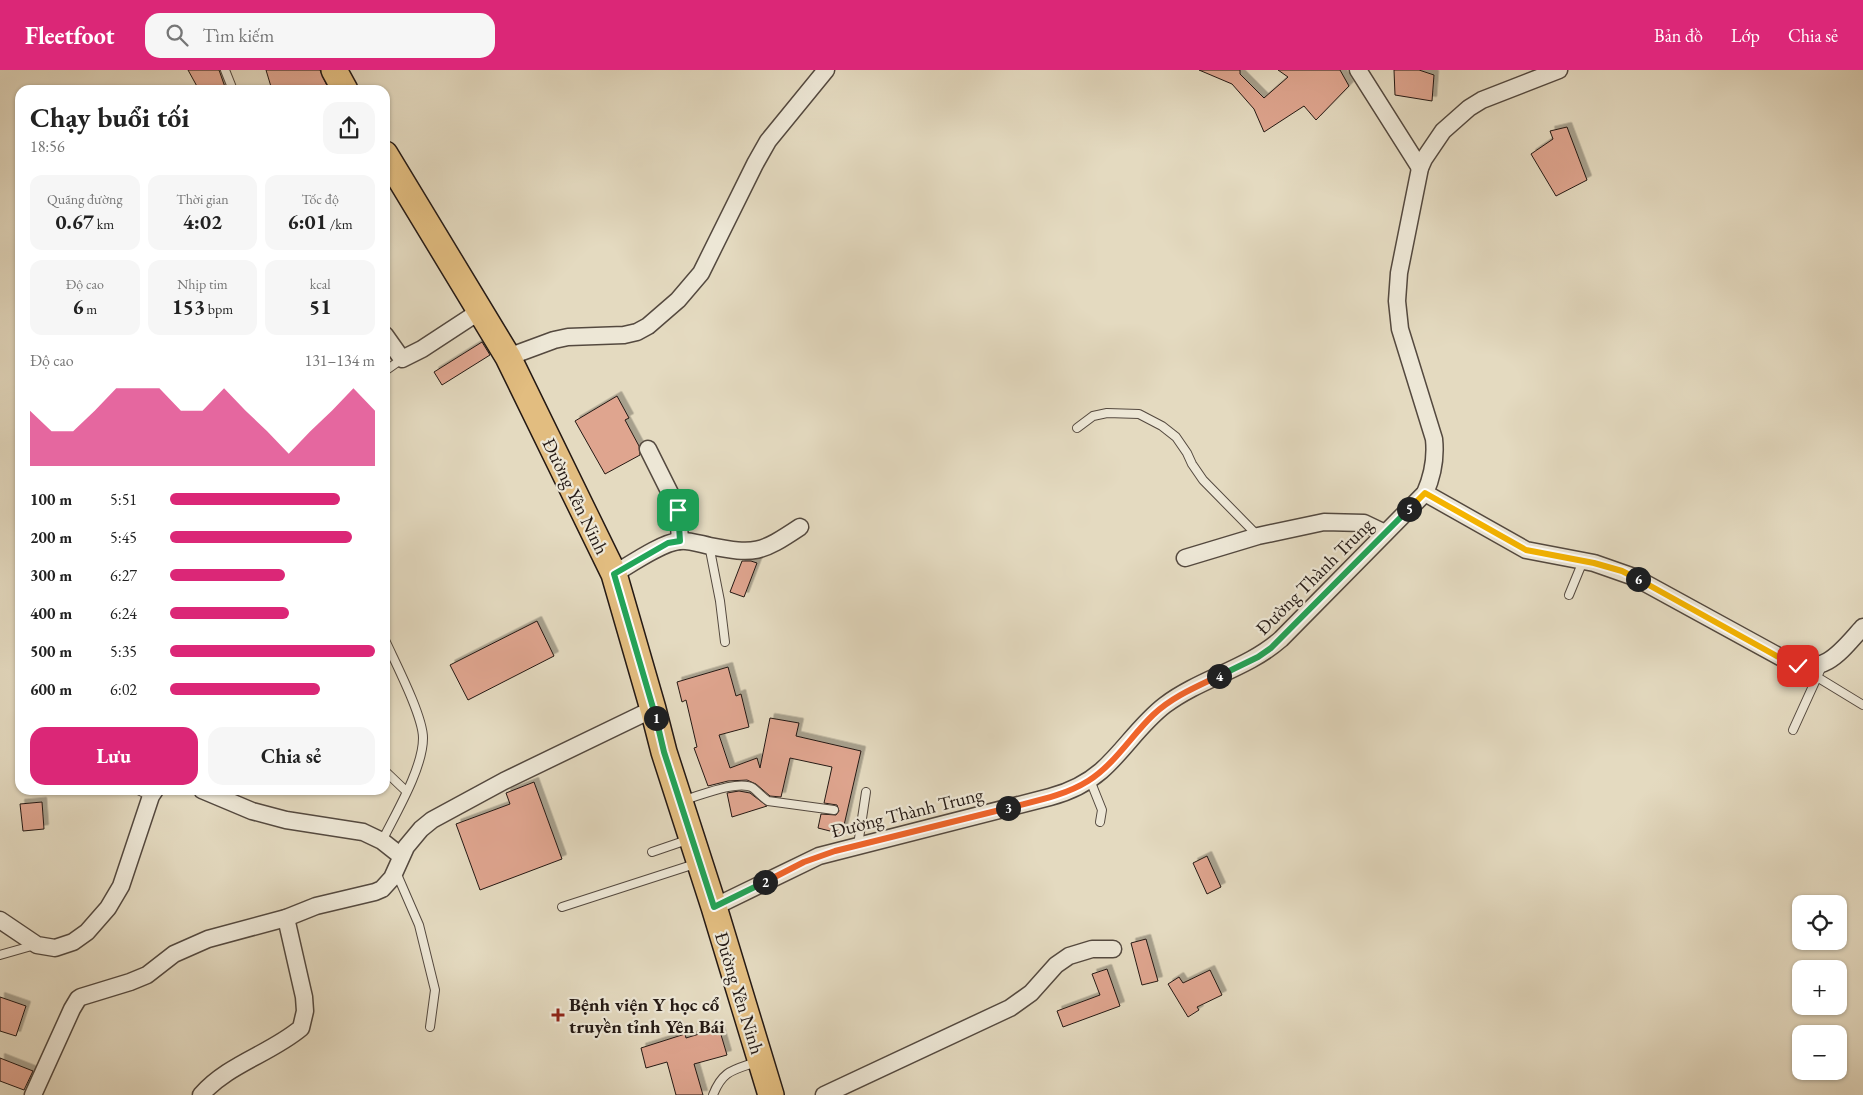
<!DOCTYPE html>
<html lang="vi">
<meta charset="utf-8">
<style>
body{margin:0;font-family:"EB Garamond",serif;background:#f6f6f6;color:#222;height:100vh;display:flex;flex-direction:column;font-size:19px;white-space:nowrap}
*{box-sizing:border-box;margin:0}
p{font-size:16px;color:#767676}
.icon{flex:none;width:28px;height:28px;fill:none;stroke:currentColor;stroke-width:2;stroke-linecap:round;stroke-linejoin:round}
.map{position:relative;flex:1;overflow:hidden}
.sheet{position:absolute;left:15px;top:15px;width:375px;height:710px;display:flex;flex-direction:column;background:#fff;border-radius:15px;box-shadow:0 1px 4px #0004}
.sheet>*{flex:none}
.controls{position:absolute;left:1792px;top:825px;display:grid;gap:10px}
.controls a{display:grid;place-items:center;width:55px;height:55px;border-radius:10px;background:#fff;box-shadow:0 1px 4px #0004;font-size:25px}
.pin{position:absolute;display:grid;place-items:center;width:42px;height:42px;color:#fff;margin:-21px;border-radius:10px;box-shadow:0 2px 8px #0006}
.km{position:absolute;width:25px;height:25px;margin:-12px;border-radius:50%;background:#222;color:#fff;font-size:14px;line-height:25px;text-align:center}
.round{display:grid;place-items:center;flex:none;width:52px;height:52px;border-radius:15px;background:#f6f6f6}
.headline{display:flex;align-items:center;justify-content:space-between;height:85px;padding:0 15px}
h1{font-size:28px;font-weight:700;line-height:38px}
.stats{display:grid;grid-template-columns:repeat(3,1fr);gap:8px;height:85px;padding:5px 15px}
.stats div{display:grid;align-content:center;border-radius:12px;background:#f6f6f6;text-align:center}
.stats b{font-size:21px;font-weight:700}
.stats small{font-size:14px;font-weight:400}
.stats p{font-size:14px}
.chart{height:140px;padding:10px 15px}
.chart p{display:flex;justify-content:space-between}
.chart svg{width:100%;height:90px;margin-top:5px;fill:#db2777;opacity:.7}
.button{display:flex;gap:10px;margin-top:auto;padding:10px 15px}
.button a{flex:1;height:58px;border-radius:15px;background:#db2777;color:#fff;font-size:20px;font-weight:700;line-height:58px;text-align:center}
.button a+a{background:#f6f6f6;color:#222}
ul{padding:0 15px;list-style:none;font-size:16px}
li{display:grid;grid-template-columns:80px 60px 1fr;align-items:center;height:38px}
li i{height:12px;border-radius:6px;background:#db2777}
header{display:flex;align-items:center;gap:30px;box-sizing:border-box;height:70px;padding:0 25px;background:#db2777;color:#fff}
header strong{font-size:24px}
nav{display:flex;gap:28px;margin-inline-start:auto;font-size:18px}
.search{width:350px;height:45px;background:#f6f6f6;display:flex;align-items:center;gap:12px;box-sizing:border-box;padding:0 18px;border-radius:15px;color:#767676;font-size:19px}
.map>svg:first-child{display:block}
</style>
<header>
<strong>Fleetfoot</strong>
<div class="search"><svg class="icon" aria-label="search" viewBox="0 0 24 24"><circle cx="10" cy="10" r="6"/><path d="M15 15l6 6"/></svg>Tìm kiếm</div>
<nav><a>Bản đồ</a><a>Lớp</a><a>Chia sẻ</a></nav>
</header>
<div class="map">
<svg width="1863" height="1025" viewBox="0 0 1863 1025">
<defs>
<filter id="shadow"><feDropShadow dx="4.5" dy="-4.5" stdDeviation="0" flood-color="#0004"/></filter>
</defs>
<rect width="100%" height="100%" fill="#e4dac0"/>
<filter id="stains"><feTurbulence type="fractalNoise" baseFrequency=".004" numOctaves="4"/><feColorMatrix values="0 0 0 0 .2 0 0 0 0 .09 0 0 0 0 .02 0 0 0 .5 -.17"/></filter>
<radialGradient id="worn" r=".72"><stop offset=".6" stop-color="#630" stop-opacity="0"/><stop offset="1" stop-color="#630" stop-opacity=".3"/></radialGradient>
<g fill="#dfa58f" stroke="#241914" filter="url(#shadow)">
<polygon points="188,0 219,0 226,20 199,20"/>
<polygon points="266,0 320,0 329,20 272,20"/>
<polygon points="1199,0 1240,0 1240,4 1264,28 1288,7 1278,0 1340,0 1349,16 1316,50 1304,36 1264,62 1254,39 1232,14"/>
<polygon points="1394,0 1419,0 1434,5 1432,31 1395,25"/>
<polygon points="1567,57 1587,110 1556,126 1531,84 1553,69 1550,61"/>
<polygon points="482,272 490,285 442,315 434,302"/>
<polygon points="617,326 629,348 625,350 639,376 640,385 605,404 575,351"/>
<polygon points="742,491 751,491 757,493 744,527 730,522"/>
<polygon points="537,551 554,586 468,630 450,595"/>
<polygon points="728,597 736,626 741,624 749,657 719,665 730,698 757,688 760,698 770,648 799,653 796,666 861,681 842,764 818,758 821,744 836,745 839,741 837,735 824,733 832,697 790,688 781,727 770,726 756,714 747,710 728,711 708,716 694,678 697,677 686,630 682,632 677,612"/>
<polygon points="534,712 562,789 480,820 456,754 510,734 506,723"/>
<polygon points="739,721 750,723 767,736 732,747 727,723"/>
<polygon points="42,732 44,759 23,761 20,734"/>
<polygon points="1207,786 1221,817 1207,824 1193,793"/>
<polygon points="1146,869 1158,911 1142,915 1131,873"/>
<polygon points="1107,899 1120,936 1063,957 1057,941 1100,925 1092,904"/>
<polygon points="1210,900 1222,925 1197,937 1199,940 1188,947 1168,914 1179,907 1183,913"/>
<polygon points="0,927 26,936 16,966 0,961"/>
<polygon points="719,958 727,985 694,994 703,1025 676,1025 667,992 646,998 641,978 685,964 686,968"/>
<polygon points="0,988 33,1001 24,1020 0,1011"/>
</g>
<g fill="none" stroke-linecap="round" stroke-linejoin="round">
<g stroke="#54493f" stroke-width="10">
<g id="service">
<polyline points="225,0 233,20"/>
<polyline points="385,301 402,289"/>
<polyline points="1077,358 1093,346 1107,343 1139,344 1162,356 1176,367 1187,383 1192,394 1203,410 1258,466"/>
<polyline points="709,475 720,531 725,572"/>
<polyline points="1569,525 1583,491"/>
<polyline points="1817,607 1863,635"/>
<polyline points="1793,660 1823,594"/>
<polyline points="385,701 406,721"/>
<polyline points="1090,710 1102,740 1100,752"/>
<polyline points="138,720 151,726"/>
<path d="M684 730C699 726 739 709 753 718 758 722 762 727 768 731L834 740"/>
<path d="M382 771C396 743 423 698 423 668 423 646 395 592 385 570"/>
<polyline points="858,775 866,722"/>
<polyline points="652,782 690,769"/>
<polyline points="396,802 419,855 435,920 430,957"/>
<polyline points="562,837 698,793"/>
<polyline points="0,885 35,875"/>
<path d="M713 1025C723 999 735 1000 759 991"/>
</g>
</g>
<g stroke="#54493f" stroke-width="19">
<g id="minor">
<polyline points="1358,0 1420,98"/>
<polyline points="385,265 402,289 422,279 480,241"/>
<polyline points="508,287 554,270 568,267 624,265 637,262 648,256 678,230 701,203 755,94 768,71 826,0"/>
<polyline points="648,379 674,431 678,440 680,471"/>
<path d="M1425 423 1526 480 1594 493 1634 507 1791 593C1826 605 1841 581 1863 557"/>
<polyline points="1185,488 1258,466 1324,452 1364,453 1385,463"/>
<path d="M614 504C631 494 661 473 679 471 689 470 700 474 710 476 755 485 761 483 800 457"/>
<polyline points="202,720 252,741 286,750 363,762 382,771 401,786"/>
<path d="M714 837 819 786 1050 727C1069 722 1086 714 1101 701 1124 681 1140 654 1165 635 1201 608 1247 599 1281 569L1425 423C1433 405 1436 388 1434 369L1400 259 1397 231 1399 203 1420 98 1424 89 1443 61 1469 38 1482 30 1559 0"/>
<polyline points="0,850 37,875 55,878 73,872 87,862 108,838 121,816 151,726 155,720"/>
<polyline points="33,1025 72,939 78,929 81,927 130,912 147,905 174,884 208,869 286,848 316,836 375,822 382,819 392,808 406,777 421,759 432,750 504,711 653,639"/>
<path d="M201 1025C228 994 270 984 301 958L305 941 304 927 286 848"/>
<polyline points="824,1025 1010,938 1031,923 1056,895 1069,886 1092,879 1113,879"/>
</g>
</g>
<g stroke="#241914" stroke-width="28">
<g id="primary">
<polyline points="334,0 345,20"/>
<polyline points="385,84 508,287 614,504 653,639 664,682 714,837 771,1025"/>
</g>
</g>
<use href="#service" stroke="#ede7d6" stroke-width="8"/>
<use href="#minor" stroke="#ede7d6" stroke-width="16"/>
<use href="#primary" stroke="#e2bd80" stroke-width="25"/>
</g>
<g fill="none" stroke-linecap="round" stroke-linejoin="round">
<g stroke="#fff" stroke-width="10">
<polyline id="split-1" points="656,648 614,504 668,473 680,471 678,440"/>
</g>
<g stroke="#fff" stroke-width="10">
<polyline id="split-2" points="656,648 664,682 714,837 765,812"/>
</g>
<g stroke="#fff" stroke-width="10">
<polyline id="split-3" points="765,812 804,792 835,781 1008,738"/>
</g>
<g stroke="#fff" stroke-width="10">
<path id="split-4" d="M1008 738C1035 731 1064 726 1088 711 1114 695 1131 666 1153 645 1172 627 1196 617 1219 606"/>
</g>
<g stroke="#fff" stroke-width="10">
<polyline id="split-5" points="1219,606 1258,587 1271,578 1409,439"/>
</g>
<g stroke="#fff" stroke-width="10">
<polyline id="split-6" points="1409,439 1425,423 1526,480 1594,493 1622,501 1638,509"/>
</g>
<g stroke="#fff" stroke-width="10">
<polyline id="split-7" points="1638,509 1791,594 1798,596"/>
</g>
<use href="#split-1" stroke="#22a559" stroke-width="6"/>
<use href="#split-2" stroke="#22a559" stroke-width="6"/>
<use href="#split-3" stroke="#f0652b" stroke-width="6"/>
<use href="#split-4" stroke="#f0652b" stroke-width="6"/>
<use href="#split-5" stroke="#22a559" stroke-width="6"/>
<use href="#split-6" stroke="#f5b400" stroke-width="6"/>
<use href="#split-7" stroke="#f5b400" stroke-width="6"/>
</g>
<path fill="#8f2418" stroke="#ede7d6" stroke-width="2" d="M555.5 937.5h5v5h5v5h-5v5h-5v-5h-5v-5h5z"/>
<g text-anchor="middle" stroke-width="4.5" stroke-linejoin="round" paint-order="stroke">
<g font-size="19" fill="#241914" stroke="#ede7d6">
<text transform="translate(576 426) rotate(64)" y="7">Đường Yên Ninh</text>
<text transform="translate(1314 506) rotate(-45)" y="7">Đường Thành Trung</text>
<text transform="translate(907 742) rotate(-14)" y="7">Đường Thành Trung</text>
<text transform="translate(740 923) rotate(73)" y="7">Đường Yên Ninh</text>
</g>
<g font-size="19" font-weight="bold" fill="#241914" stroke="#ede7d6" text-anchor="start">
<text x="569" y="941">Bệnh viện Y học cổ<tspan x="569" dy="22">truyền tỉnh Yên Bái</tspan></text>
</g>
</g>
<rect width="100%" height="100%" filter="url(#stains)"/>
<rect width="100%" height="100%" fill="url(#worn)"/>
</svg>
<div class="controls">
<a><svg class="icon" aria-label="locate" viewBox="0 0 24 24"><circle cx="12" cy="12" r="6"/><path d="M12 2v4M12 18v4M2 12h4M18 12h4"/></svg></a>
<a>+</a>
<a>−</a>
</div>
<div class="pin" style="left:678px;top:440px;background:#1e9e55"><svg class="icon" aria-label="arrive" viewBox="0 0 24 24"><path d="M6 21V4h12l-3 4 3 4H6"/></svg></div>
<div class="pin" style="left:1798px;top:596px;background:#d93025"><svg class="icon" aria-label="check" viewBox="0 0 24 24"><path d="M5 12l5 5 9-10"/></svg></div>
<b class="km" style="left:656px;top:648px">1</b>
<b class="km" style="left:765px;top:812px">2</b>
<b class="km" style="left:1008px;top:738px">3</b>
<b class="km" style="left:1219px;top:606px">4</b>
<b class="km" style="left:1409px;top:439px">5</b>
<b class="km" style="left:1638px;top:509px">6</b>
<section class="sheet">
<div class="headline"><div><h1>Chạy buổi tối</h1><p>18:56</p></div><a class="round"><svg class="icon" aria-label="share" viewBox="0 0 24 24"><path d="M12 15V3M7 8l5-5 5 5M5 13v7h14v-7"/></svg></a></div>
<div class="stats">
<div><p>Quãng đường</p><b>0.67<small> km</small></b></div>
<div><p>Thời gian</p><b>4:02</b></div>
<div><p>Tốc độ</p><b>6:01<small> /km</small></b></div>
</div>
<div class="stats">
<div><p>Độ cao</p><b>6<small> m</small></b></div>
<div><p>Nhịp tim</p><b>153<small> bpm</small></b></div>
<div><p>kcal</p><b>51</b></div>
</div>
<div class="chart"><p><span>Độ cao</span>131–134 m</p>
<svg viewBox="0 0 160 44" preserveAspectRatio="none"><path d="M0 44V17L10 27L20 27L30 17L40 6L50 6L60 6L70 17L80 17L90 6L100 17L110 27L120 38L130 27L140 17L150 6L160 17V44z"/></svg>
</div>
<ul>
<li><b>100 m</b>5:51<i style="width:83%"></i></li>
<li><b>200 m</b>5:45<i style="width:89%"></i></li>
<li><b>300 m</b>6:27<i style="width:56%"></i></li>
<li><b>400 m</b>6:24<i style="width:58%"></i></li>
<li><b>500 m</b>5:35<i style="width:100%"></i></li>
<li><b>600 m</b>6:02<i style="width:73%"></i></li>
</ul>
<div class="button"><a>Lưu</a><a>Chia sẻ</a></div>
</section>
</div>
